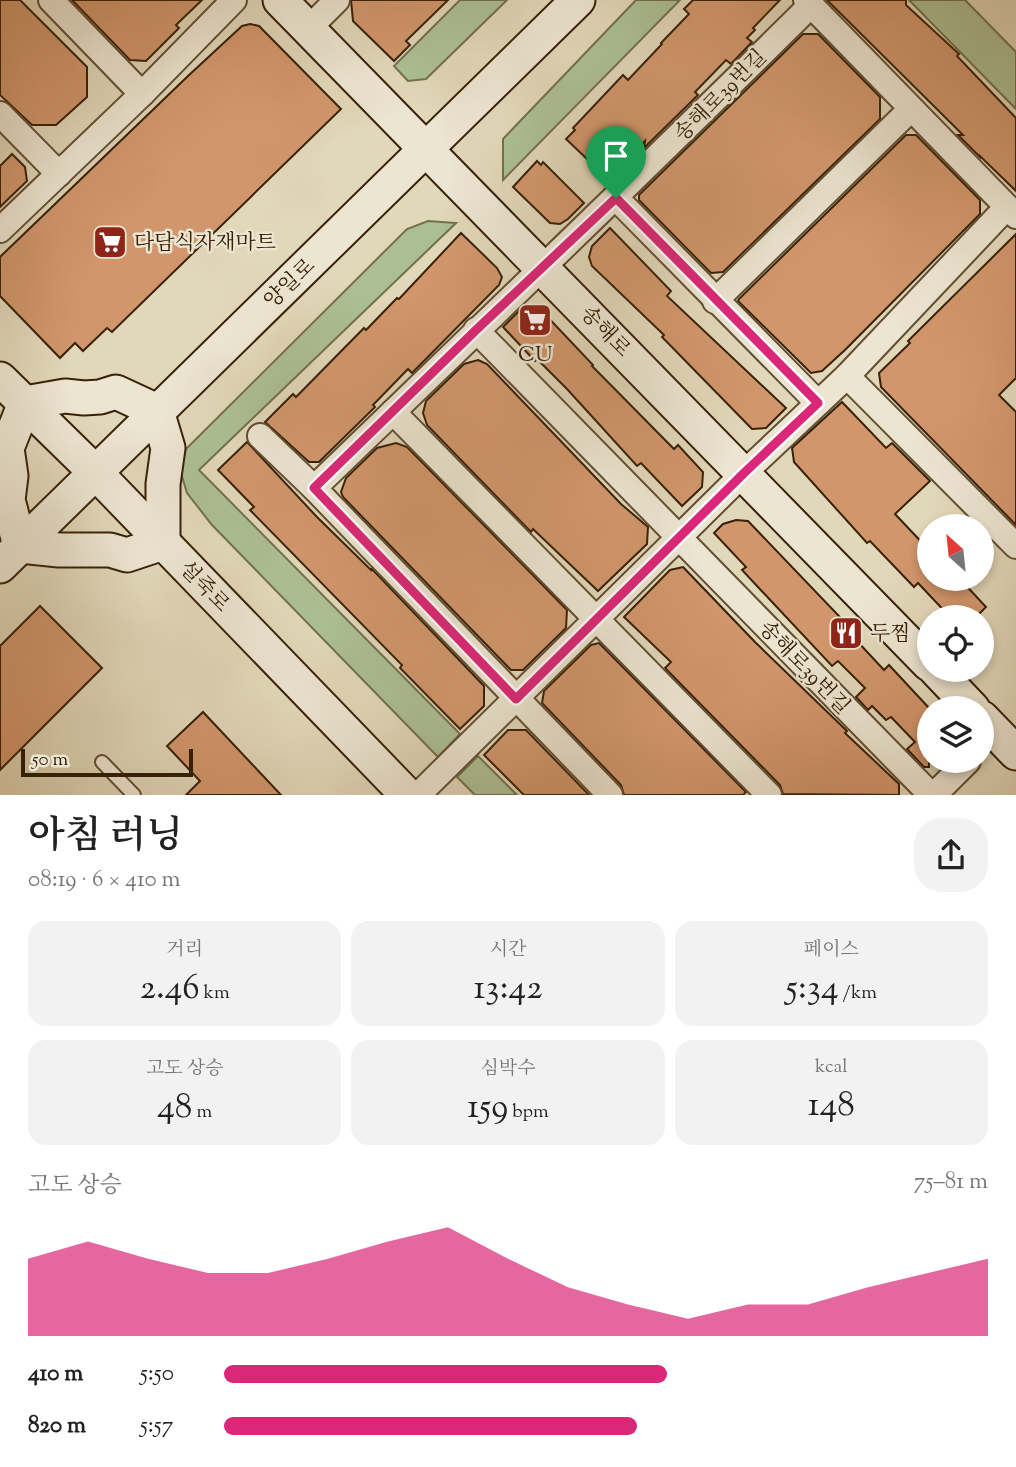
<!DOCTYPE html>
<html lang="ko">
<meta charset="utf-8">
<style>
body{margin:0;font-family:"Sorts Mill Goudy","Noto Serif KR",serif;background:#f2f2f2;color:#222;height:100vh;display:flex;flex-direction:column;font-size:26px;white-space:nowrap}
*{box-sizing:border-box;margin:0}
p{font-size:23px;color:#767676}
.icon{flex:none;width:38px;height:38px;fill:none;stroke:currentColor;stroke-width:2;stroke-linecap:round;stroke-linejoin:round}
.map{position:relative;height:795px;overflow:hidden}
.panel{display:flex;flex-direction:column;background:#fff;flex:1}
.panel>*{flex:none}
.needle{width:46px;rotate:333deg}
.controls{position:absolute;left:917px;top:514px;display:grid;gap:14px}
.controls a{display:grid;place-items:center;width:77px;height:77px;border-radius:50%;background:#fff;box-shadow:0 4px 10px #0003;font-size:35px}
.scale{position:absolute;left:21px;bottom:18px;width:172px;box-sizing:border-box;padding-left:7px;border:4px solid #382106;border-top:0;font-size:19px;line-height:24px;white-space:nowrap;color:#382106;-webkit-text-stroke:5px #ece5d2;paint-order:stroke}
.pin{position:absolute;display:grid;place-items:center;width:60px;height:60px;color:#fff;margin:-72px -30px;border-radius:50% 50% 50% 0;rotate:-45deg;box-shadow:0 0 7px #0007}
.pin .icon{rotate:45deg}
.round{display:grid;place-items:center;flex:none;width:74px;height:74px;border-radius:28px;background:#f2f2f2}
.headline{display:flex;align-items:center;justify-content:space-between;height:119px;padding:0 28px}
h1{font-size:38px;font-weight:600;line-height:52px}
.metrics{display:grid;grid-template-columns:repeat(3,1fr);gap:10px;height:119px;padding:7px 28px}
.metrics div{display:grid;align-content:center;border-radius:18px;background:#f2f2f2;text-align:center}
.metrics b{font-size:35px;font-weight:600}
.metrics small{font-size:19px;font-weight:400}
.metrics p{font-size:19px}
.chart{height:196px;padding:14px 28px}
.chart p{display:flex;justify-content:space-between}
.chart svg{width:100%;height:126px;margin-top:7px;fill:#db2777;opacity:.7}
ul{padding:0 28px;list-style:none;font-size:23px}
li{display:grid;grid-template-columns:112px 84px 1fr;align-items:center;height:52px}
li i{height:18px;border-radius:9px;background:#db2777}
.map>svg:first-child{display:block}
</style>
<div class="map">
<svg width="1016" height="795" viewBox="0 0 1016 795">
<rect width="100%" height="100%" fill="#e1d7b9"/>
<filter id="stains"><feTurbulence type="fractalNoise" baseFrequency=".00286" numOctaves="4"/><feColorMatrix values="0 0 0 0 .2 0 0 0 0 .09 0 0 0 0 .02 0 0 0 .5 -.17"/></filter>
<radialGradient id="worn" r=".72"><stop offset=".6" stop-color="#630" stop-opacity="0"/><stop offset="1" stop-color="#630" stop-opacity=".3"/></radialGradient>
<g fill="#acbf94" stroke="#72704d" stroke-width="2">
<polygon points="460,0 507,0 426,79 408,81 394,66"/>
<polygon points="636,0 680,0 503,180 503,139"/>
<polygon points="909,0 965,0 1016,52 1016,109"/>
<polygon points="428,221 456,223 199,470 460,734 438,757 212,525 187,493 180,470 186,449 407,229"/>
<polygon points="478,756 517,795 475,795 457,777"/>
</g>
<g fill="#d1966c" stroke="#382106" stroke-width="2">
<polygon points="0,0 20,0 87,67 87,97 56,125 32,125 0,95"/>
<polygon points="72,0 202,0 176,25 179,28 146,61 130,60"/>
<polygon points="351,0 448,0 406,41 410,45 394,61 353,21"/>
<polygon points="693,0 780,0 753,28 755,30 747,38 752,42 731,64 726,60 695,92 698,95 644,148 645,141 608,179 566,139 575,130 573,128 623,75 628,80 662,44 661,43 689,14 684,9"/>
<polygon points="827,0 906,0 906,5 959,54 957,56 1016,118 1016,191 980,156 980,157 958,135 963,135"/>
<polygon points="250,24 259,26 341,109 112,332 107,328 83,351 75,343 60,358 0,296 0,257 188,76 242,26"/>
<polygon points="803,34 818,34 880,97 880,119 723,272 711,273 639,200 639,195"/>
<polygon points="906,135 916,135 980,200 980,214 846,349 822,371 811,373 738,301 739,299"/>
<polygon points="12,154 25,167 27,181 0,207 0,166"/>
<polygon points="537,161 541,165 543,162 584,203 568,219 560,224 550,223 513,187"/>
<polygon points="610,228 671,291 667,296 786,408 766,428 752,429 662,337 664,335 592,266 589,257 592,246"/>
<polygon points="461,233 497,268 502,277 499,285 412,373 408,369 373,405 375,407 319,462 309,462 265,422 293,394 296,397 364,328 366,330 397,298 399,299"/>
<polygon points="1016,234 1016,378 999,395 1016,412 1016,525 881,387 879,373 910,343 908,341"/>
<polygon points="533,307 542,311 593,365 592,366 674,449 678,445 703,472 702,487 682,506 641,463 637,466 567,389 537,359 535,361 503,327 519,311"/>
<polygon points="478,360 487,364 621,504 648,527 647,544 598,591 533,529 531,532 427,425 423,413 426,401 464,364"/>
<polygon points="842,402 886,448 892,443 930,481 895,514 929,550 929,579 960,579 986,607 975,618 951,618 918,583 914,587 870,541 867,543 794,462 792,448"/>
<polygon points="247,442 317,517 372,571 371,568 484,686 484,706 460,729 400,668 402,665 250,510 254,507 218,470"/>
<polygon points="396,443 407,447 567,610 566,628 523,670 511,670 343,497 341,492 346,478 377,448"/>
<polygon points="736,520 748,521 859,637 856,640 884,670 889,665 929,708 929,767 924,767 907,749 915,742 891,717 886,720 872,706 868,710 856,697 865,688 838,661 832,666 742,570 746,567 714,533 723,524"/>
<polygon points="683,567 755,642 847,731 845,733 899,784 899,795 783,794 780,785 665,668 671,662 624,617 670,570"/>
<polygon points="40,606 102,668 0,770 0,646"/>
<polygon points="599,643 746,792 743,795 624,795 621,785 542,703 544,691 591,645"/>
<polygon points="203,712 281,795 186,795 200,781 167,746"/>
<polygon points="508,730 526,730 589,795 524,795 484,755"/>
</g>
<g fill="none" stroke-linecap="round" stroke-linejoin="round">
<g stroke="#624e33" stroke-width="16">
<polyline id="lane" points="102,762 134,795"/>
</g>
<g stroke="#624e33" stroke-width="28">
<g id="street">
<polyline points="51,0 142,94"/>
<polyline points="806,0 1016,216"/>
<polyline points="309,28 337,0"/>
<polyline points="0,114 59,174"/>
<polyline points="616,198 818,403"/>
<polyline points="0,230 142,94 234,0"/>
<polyline points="715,301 911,109"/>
<polyline points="476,330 931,795"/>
<polyline points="847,376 1016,546"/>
<polyline points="393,412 769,795"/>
<polyline points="260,436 314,488"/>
<polyline points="418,795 744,473 847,376 1007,207"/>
<path d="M610 795 314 488C480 328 647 168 811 5"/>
<polyline points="934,795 968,761"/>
</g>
</g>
<g stroke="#382106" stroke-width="37">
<g id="secondary">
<polyline points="280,0 929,664"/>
<polyline points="0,379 95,472 407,795"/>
<polyline points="25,403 65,396 84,398 100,397 116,392 157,411"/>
<polyline points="157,411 168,448 163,484 163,543"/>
<polyline points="20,546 8,500 11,476 7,448 25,403"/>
<polyline points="20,546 59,550 110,550 127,555 163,543"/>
<polyline points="0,566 578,0"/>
<polyline points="936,670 973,709"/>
<polyline points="982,718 1016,753"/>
</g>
</g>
<use href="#lane" stroke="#ece5d2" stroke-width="12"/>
<use href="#street" stroke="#ece5d2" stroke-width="24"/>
<use href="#secondary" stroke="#ece5d2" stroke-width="33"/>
</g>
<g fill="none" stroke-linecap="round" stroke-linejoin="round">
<g stroke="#fff" stroke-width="14">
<polygon id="route" points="616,198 818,403 744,473 516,699 314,488 476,330"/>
</g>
<use href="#route" stroke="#db2777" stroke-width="9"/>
</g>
<defs>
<g id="supermarket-square" transform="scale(1.75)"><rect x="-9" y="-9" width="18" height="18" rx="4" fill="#8f2418" stroke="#ece5d2"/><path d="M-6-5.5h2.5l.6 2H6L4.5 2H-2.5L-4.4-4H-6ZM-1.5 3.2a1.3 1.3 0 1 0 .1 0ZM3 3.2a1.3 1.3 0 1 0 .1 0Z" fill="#fff"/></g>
<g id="restaurant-square" transform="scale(1.75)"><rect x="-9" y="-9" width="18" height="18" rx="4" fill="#8f2418" stroke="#ece5d2"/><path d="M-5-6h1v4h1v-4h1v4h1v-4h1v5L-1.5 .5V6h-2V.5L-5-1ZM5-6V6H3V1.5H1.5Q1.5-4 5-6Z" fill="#fff"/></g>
</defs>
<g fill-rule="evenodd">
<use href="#supermarket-square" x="110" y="242"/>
<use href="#supermarket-square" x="535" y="320"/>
<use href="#restaurant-square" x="846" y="633"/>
</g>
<g text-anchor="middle" stroke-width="5" stroke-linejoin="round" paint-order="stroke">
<g font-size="21" fill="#382106" stroke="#ece5d2">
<text transform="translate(720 95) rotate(-45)" y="7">송해로39번길</text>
<text transform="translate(289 283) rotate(-44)" y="7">양일로</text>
<text transform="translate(606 331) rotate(46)" y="7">송해로</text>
<text transform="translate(205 586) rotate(46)" y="7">설죽로</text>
<text transform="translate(805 667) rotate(46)" y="7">송해로39번길</text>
</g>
<g font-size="21" fill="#382106" stroke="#ece5d2" text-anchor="start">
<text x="134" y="249">다담식자재마트</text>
<text x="535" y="361" text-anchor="middle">CU</text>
<text x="870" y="640">두찜</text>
</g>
</g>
<rect width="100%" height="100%" filter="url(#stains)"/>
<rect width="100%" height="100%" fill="url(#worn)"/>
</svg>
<div class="controls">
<a><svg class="needle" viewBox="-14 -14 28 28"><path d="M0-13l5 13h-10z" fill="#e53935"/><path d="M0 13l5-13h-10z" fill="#767676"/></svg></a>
<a><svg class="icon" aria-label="locate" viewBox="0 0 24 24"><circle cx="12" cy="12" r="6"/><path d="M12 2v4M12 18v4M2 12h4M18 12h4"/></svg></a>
<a><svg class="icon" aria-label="layers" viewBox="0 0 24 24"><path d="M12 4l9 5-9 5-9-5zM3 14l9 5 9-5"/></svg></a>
</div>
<div class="scale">50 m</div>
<div class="pin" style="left:616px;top:198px;background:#1e9e55"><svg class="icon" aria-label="arrive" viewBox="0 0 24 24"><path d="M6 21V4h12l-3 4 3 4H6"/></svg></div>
</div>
<section class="panel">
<div class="headline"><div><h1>아침 러닝</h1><p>08:19 · 6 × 410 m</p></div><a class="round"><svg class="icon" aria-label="share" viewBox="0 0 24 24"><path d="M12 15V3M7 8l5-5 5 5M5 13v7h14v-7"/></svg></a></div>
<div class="metrics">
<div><p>거리</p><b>2.46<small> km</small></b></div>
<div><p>시간</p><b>13:42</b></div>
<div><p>페이스</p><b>5:34<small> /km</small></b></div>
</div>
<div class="metrics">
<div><p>고도 상승</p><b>48<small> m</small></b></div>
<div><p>심박수</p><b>159<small> bpm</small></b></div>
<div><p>kcal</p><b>148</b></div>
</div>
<div class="chart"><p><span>고도 상승</span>75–81 m</p>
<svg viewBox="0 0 160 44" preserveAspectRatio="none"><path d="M0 44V17L10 11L20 17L30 22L40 22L50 17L60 11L70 6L80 17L90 27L100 33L110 38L120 33L130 33L140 27L150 22L160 17V44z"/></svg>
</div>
<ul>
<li><b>410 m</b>5:50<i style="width:58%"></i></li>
<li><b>820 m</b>5:57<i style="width:54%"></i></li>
</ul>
</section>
